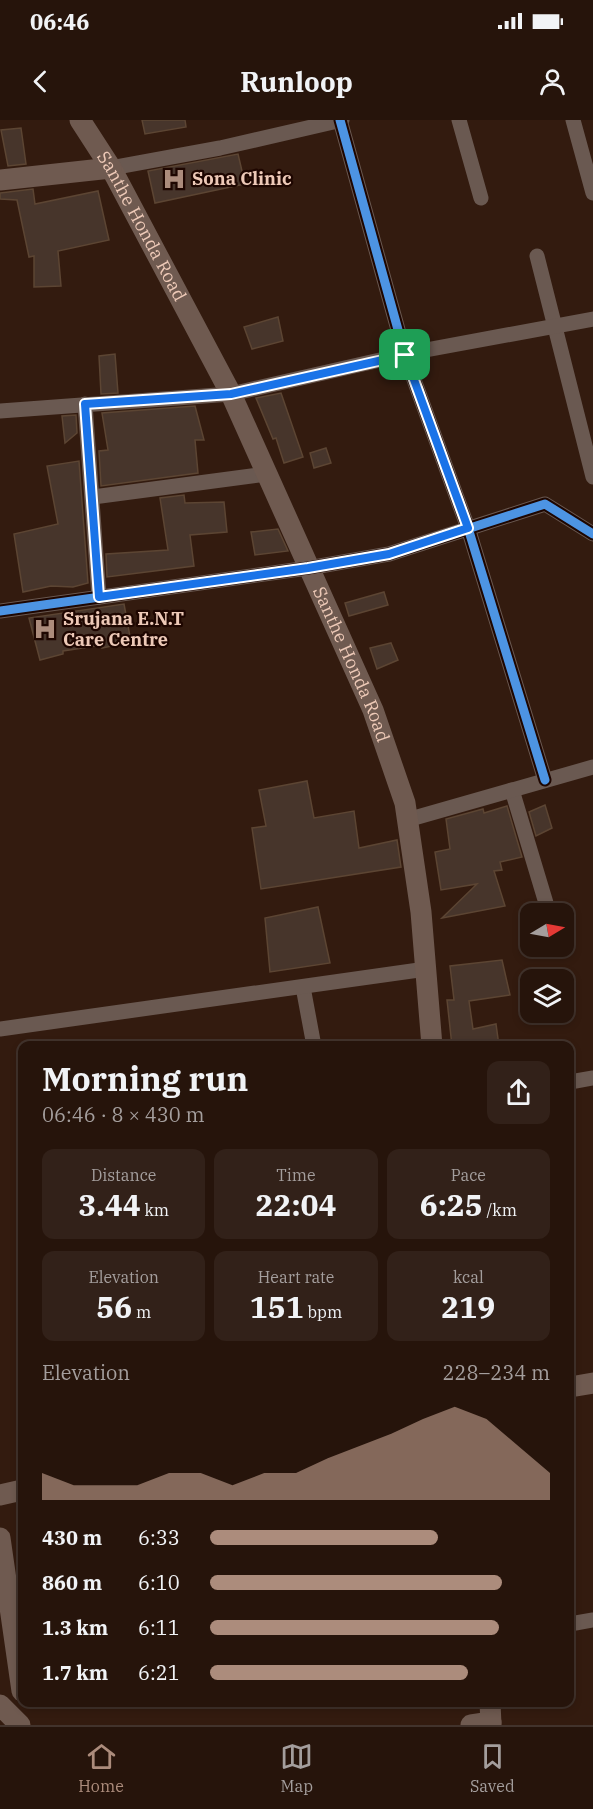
<!DOCTYPE html>
<meta charset="utf-8">
<style>
body{margin:0;font-family:"IBM Plex Serif",serif;background:#322119;color:#f1f3f6;height:100vh;display:flex;flex-direction:column;font-size:22px;white-space:nowrap}
*{box-sizing:border-box;margin:0}
p{font-size:20px;color:#a49e9d}
.icon{flex:none;width:33px;height:33px;fill:none;stroke:currentColor;stroke-width:2;stroke-linecap:round;stroke-linejoin:round}
.map{position:relative;flex:1;overflow:hidden}
.sheet{position:absolute;left:18px;top:921px;width:556px;height:666px;display:flex;flex-direction:column;background:#26140b;border-radius:12px;box-shadow:0 3px 9px #0003,0 0 0 2px #42332c}
.sheet>*{flex:none}
.needle{width:39px;rotate:80deg}
.fabs{position:absolute;left:520px;top:783px;display:grid;gap:12px}
.fabs a{display:grid;place-items:center;width:54px;height:54px;border-radius:12px;background:#26140b;box-shadow:0 3px 9px #0003,0 0 0 2px #42332c;font-size:30px}
.pin{position:absolute;display:grid;place-items:center;width:51px;height:51px;color:#fff;margin:-26px;border-radius:12px;box-shadow:0 3px 9px #0006}
.round{display:grid;place-items:center;flex:none;width:63px;height:63px;border-radius:12px;background:#322119}
.headline{display:flex;align-items:center;justify-content:space-between;height:102px;padding:0 24px}
h1{font-size:33px;font-weight:800;line-height:45px}
.metrics{display:grid;grid-template-columns:repeat(3,1fr);gap:9px;height:102px;padding:6px 24px}
.metrics div{display:grid;align-content:center;border-radius:12px;background:#322119;text-align:center}
.metrics b{font-size:30px;font-weight:800}
.metrics small{font-size:16px;font-weight:400}
.metrics p{font-size:16px}
.chart{height:168px;padding:12px 24px}
.chart p{display:flex;justify-content:space-between}
.chart svg{width:100%;height:108px;margin-top:6px;fill:#ac8c7c;opacity:.7}
ul{padding:0 24px;list-style:none;font-size:20px}
li{display:grid;grid-template-columns:96px 72px 1fr;align-items:center;height:45px}
li i{height:15px;border-radius:8px;background:#ac8c7c}
.status{display:flex;justify-content:space-between;align-items:center;height:42px;padding:0 30px;background:#26140b;direction:ltr}
.status svg{height:16px;fill:currentColor}
header{display:flex;justify-content:space-between;align-items:center;height:78px;padding:0 24px;background:#26140b;font-size:27px;font-weight:800}
.dock{display:flex;justify-content:space-around;align-items:center;height:84px;border-top:2px solid #42332c;background:#26140b;font-size:16px;color:#a49e9d}
.dock a{display:grid;justify-items:center;gap:3px}
.dock .on{color:#ac8c7c}
.map>svg:first-child{display:block}
</style>
<div class="status"><b>06:46</b><svg viewBox="0 0 49 12"><path d="M0 12V9h3v3zM5 12V6h3v6zM10 12V3h3v9zM15 12V0h3v12zM26 1h20v11H26zM47 4h2v5h-2z"/></svg></div>
<header><svg class="icon" aria-label="back" viewBox="0 0 24 24"><path d="M15 5l-7 7 7 7"/></svg>Runloop<svg class="icon" aria-label="person" viewBox="0 0 24 24"><circle cx="12" cy="8" r="4"/><path d="M4 21q1-7 8-7t8 7"/></svg></header>
<div class="map">
<svg width="593" height="1605" viewBox="0 0 593 1605">
<rect width="100%" height="100%" fill="#331b0f"/>
<g fill="#47352b" stroke="#5c4533" stroke-width="1.5">
<polygon points="142,0 185,0 186,7 145,14"/>
<polygon points="21,8 26,44 8,46 1,10"/>
<polygon points="238,34 245,64 155,83 148,51"/>
<polygon points="33,69 35,84 98,71 109,120 58,131 61,166 34,167 34,136 29,137 17,80 0,79 0,73"/>
<polygon points="278,197 283,221 252,229 244,207"/>
<polygon points="115,234 118,273 101,274 99,236"/>
<polygon points="281,273 303,337 284,343 276,318 273,319 256,278"/>
<polygon points="195,286 204,320 195,320 198,353 101,366 99,331 108,330 102,293"/>
<polygon points="76,295 77,313 65,323 62,296"/>
<polygon points="326,328 331,343 314,348 310,333"/>
<polygon points="79,341 88,463 73,467 51,466 23,472 14,414 58,404 47,346"/>
<polygon points="184,375 185,383 224,382 227,412 190,415 194,446 107,457 106,434 168,430 160,378"/>
<polygon points="278,409 288,431 255,435 251,412"/>
<polygon points="384,472 388,485 349,496 345,483"/>
<polygon points="124,484 131,522 102,528 102,525 63,531 63,534 40,540 29,498"/>
<polygon points="391,523 398,540 377,549 370,528"/>
<polygon points="307,661 314,698 354,691 359,728 397,720 401,747 261,769 252,708 266,706 259,670"/>
<polygon points="545,685 552,708 536,716 529,692"/>
<polygon points="507,686 522,737 500,742 502,750 494,751 505,786 442,798 477,764 441,770 435,732 450,729 446,699 483,689 484,693"/>
<polygon points="318,787 330,843 270,852 265,798"/>
<polygon points="502,840 510,875 469,881 473,909 496,904 499,926 452,926 447,880 454,880 450,846"/>
</g>
<g fill="none" stroke-linecap="round" stroke-linejoin="round">
<g stroke="#6a5951" stroke-width="15">
<polyline points="340,0 405,235 468,408 545,660"/>
<polyline points="459,0 481,78"/>
<polyline points="573,0 593,73"/>
<polyline points="111,48 220,28 342,0"/>
<polyline points="537,136 593,357"/>
<polyline points="85,284 99,477"/>
<polyline points="0,291 231,274 415,232 593,199"/>
<polyline points="93,377 266,354"/>
<polyline points="0,491 308,448 389,434 545,384 593,414"/>
<polyline points="512,670 549,793"/>
<polyline points="407,700 593,647"/>
<polyline points="303,867 314,926"/>
<polyline points="0,909 426,849"/>
<polyline points="570,962 593,958"/>
<polyline points="570,1504 593,1500"/>
</g>
<g stroke="#6f5a50" stroke-width="21">
<path id="s1" d="M80 0 111 48 231 274 373 590 405 683 421 792 432 926"/>
<polyline points="0,60 111,48"/>
<polyline points="570,1267 593,1263"/>
<polyline points="0,1375 22,1370"/>
<polyline points="0,1418 22,1571"/>
<polyline points="490,1582 491,1605"/>
<polyline points="0,1585 20,1605"/>
<polyline points="471,1605 491,1602"/>
</g>
<g stroke="#1e0600" stroke-width="13">
<g id="cycleway">
<polyline points="340,0 405,235 468,408 545,660"/>
<polyline points="0,491 308,448 389,434 545,384 593,414"/>
</g>
</g>
<use href="#cycleway" stroke="#4d94e3" stroke-width="9"/>
</g>
<g fill="none" stroke-linecap="round" stroke-linejoin="round">
<g stroke="#fff" stroke-width="12">
<polygon id="route" points="405,235 468,408 389,434 308,448 99,477 85,284 231,274"/>
</g>
<use href="#route" stroke="#1a73e8" stroke-width="8"/>
</g>
<defs>
<g id="hospital-bare" transform="scale(1.8)"><path d="M-5-5h3v3.5h4V-5h3V5h-3V1.5h-4V5h-3Z" fill="#ac8c7c" stroke="#1e0600" stroke-width="2.5" paint-order="stroke"/></g>
</defs>
<g fill-rule="evenodd">
<use href="#hospital-bare" x="174" y="59"/>
<use href="#hospital-bare" x="45" y="509"/>
</g>
<g text-anchor="middle" stroke-width="4.5" stroke-linejoin="round" paint-order="stroke">
<g font-size="18" font-weight="bold" fill="#edc9b7" stroke="#1e0600" text-anchor="start">
<text x="192" y="65">Sona Clinic</text>
<text x="63" y="505">Srujana E.N.T<tspan x="63" dy="21">Care Centre</tspan></text>
</g>
<g font-size="18" fill="#edc9b7" stroke="#1e0600">
<text dy="6" stroke="none"><textPath href="#s1" startOffset="123">Santhe Honda Road</textPath></text>
<text dy="6" stroke="none"><textPath href="#s1" startOffset="609">Santhe Honda Road</textPath></text>
</g>
</g>
</svg>
<div class="fabs">
<a><svg class="needle" viewBox="-14 -14 28 28"><path d="M0-13l5 13h-10z" fill="#e53935"/><path d="M0 13l5-13h-10z" fill="#a49e9d"/></svg></a>
<a><svg class="icon" aria-label="layers" viewBox="0 0 24 24"><path d="M12 4l9 5-9 5-9-5zM3 14l9 5 9-5"/></svg></a>
</div>
<div class="pin" style="left:405px;top:235px;background:#1e9e55"><svg class="icon" aria-label="arrive" viewBox="0 0 24 24"><path d="M6 21V4h12l-3 4 3 4H6"/></svg></div>
<section class="sheet">
<div class="headline"><div><h1>Morning run</h1><p>06:46 · 8 × 430 m</p></div><a class="round"><svg class="icon" aria-label="share" viewBox="0 0 24 24"><path d="M12 15V3M7 8l5-5 5 5M5 13v7h14v-7"/></svg></a></div>
<div class="metrics">
<div><p>Distance</p><b>3.44<small> km</small></b></div>
<div><p>Time</p><b>22:04</b></div>
<div><p>Pace</p><b>6:25<small> /km</small></b></div>
</div>
<div class="metrics">
<div><p>Elevation</p><b>56<small> m</small></b></div>
<div><p>Heart rate</p><b>151<small> bpm</small></b></div>
<div><p>kcal</p><b>219</b></div>
</div>
<div class="chart"><p><span>Elevation</span>228–234 m</p>
<svg viewBox="0 0 160 44" preserveAspectRatio="none"><path d="M0 44V33L10 38L20 38L30 38L40 33L50 33L60 38L70 33L80 33L90 27L100 22L110 17L120 11L130 6L140 11L150 22L160 33V44z"/></svg>
</div>
<ul>
<li><b>430 m</b>6:33<i style="width:67%"></i></li>
<li><b>860 m</b>6:10<i style="width:86%"></i></li>
<li><b>1.3 km</b>6:11<i style="width:85%"></i></li>
<li><b>1.7 km</b>6:21<i style="width:76%"></i></li>
</ul>
</section>
</div>
<nav class="dock">
<a class="on"><svg class="icon" aria-label="home" viewBox="0 0 24 24"><path d="M3 11l9-7 9 7M6 9v11h12V9"/></svg>Home</a>
<a><svg class="icon" aria-label="map" viewBox="0 0 24 24"><path d="M3 6l6-2 6 2 6-2v14l-6 2-6-2-6 2zM9 4v14M15 6v14"/></svg>Map</a>
<a><svg class="icon" aria-label="saved" viewBox="0 0 24 24"><path d="M7 4h10v16l-5-4-5 4z"/></svg>Saved</a>
</nav>
